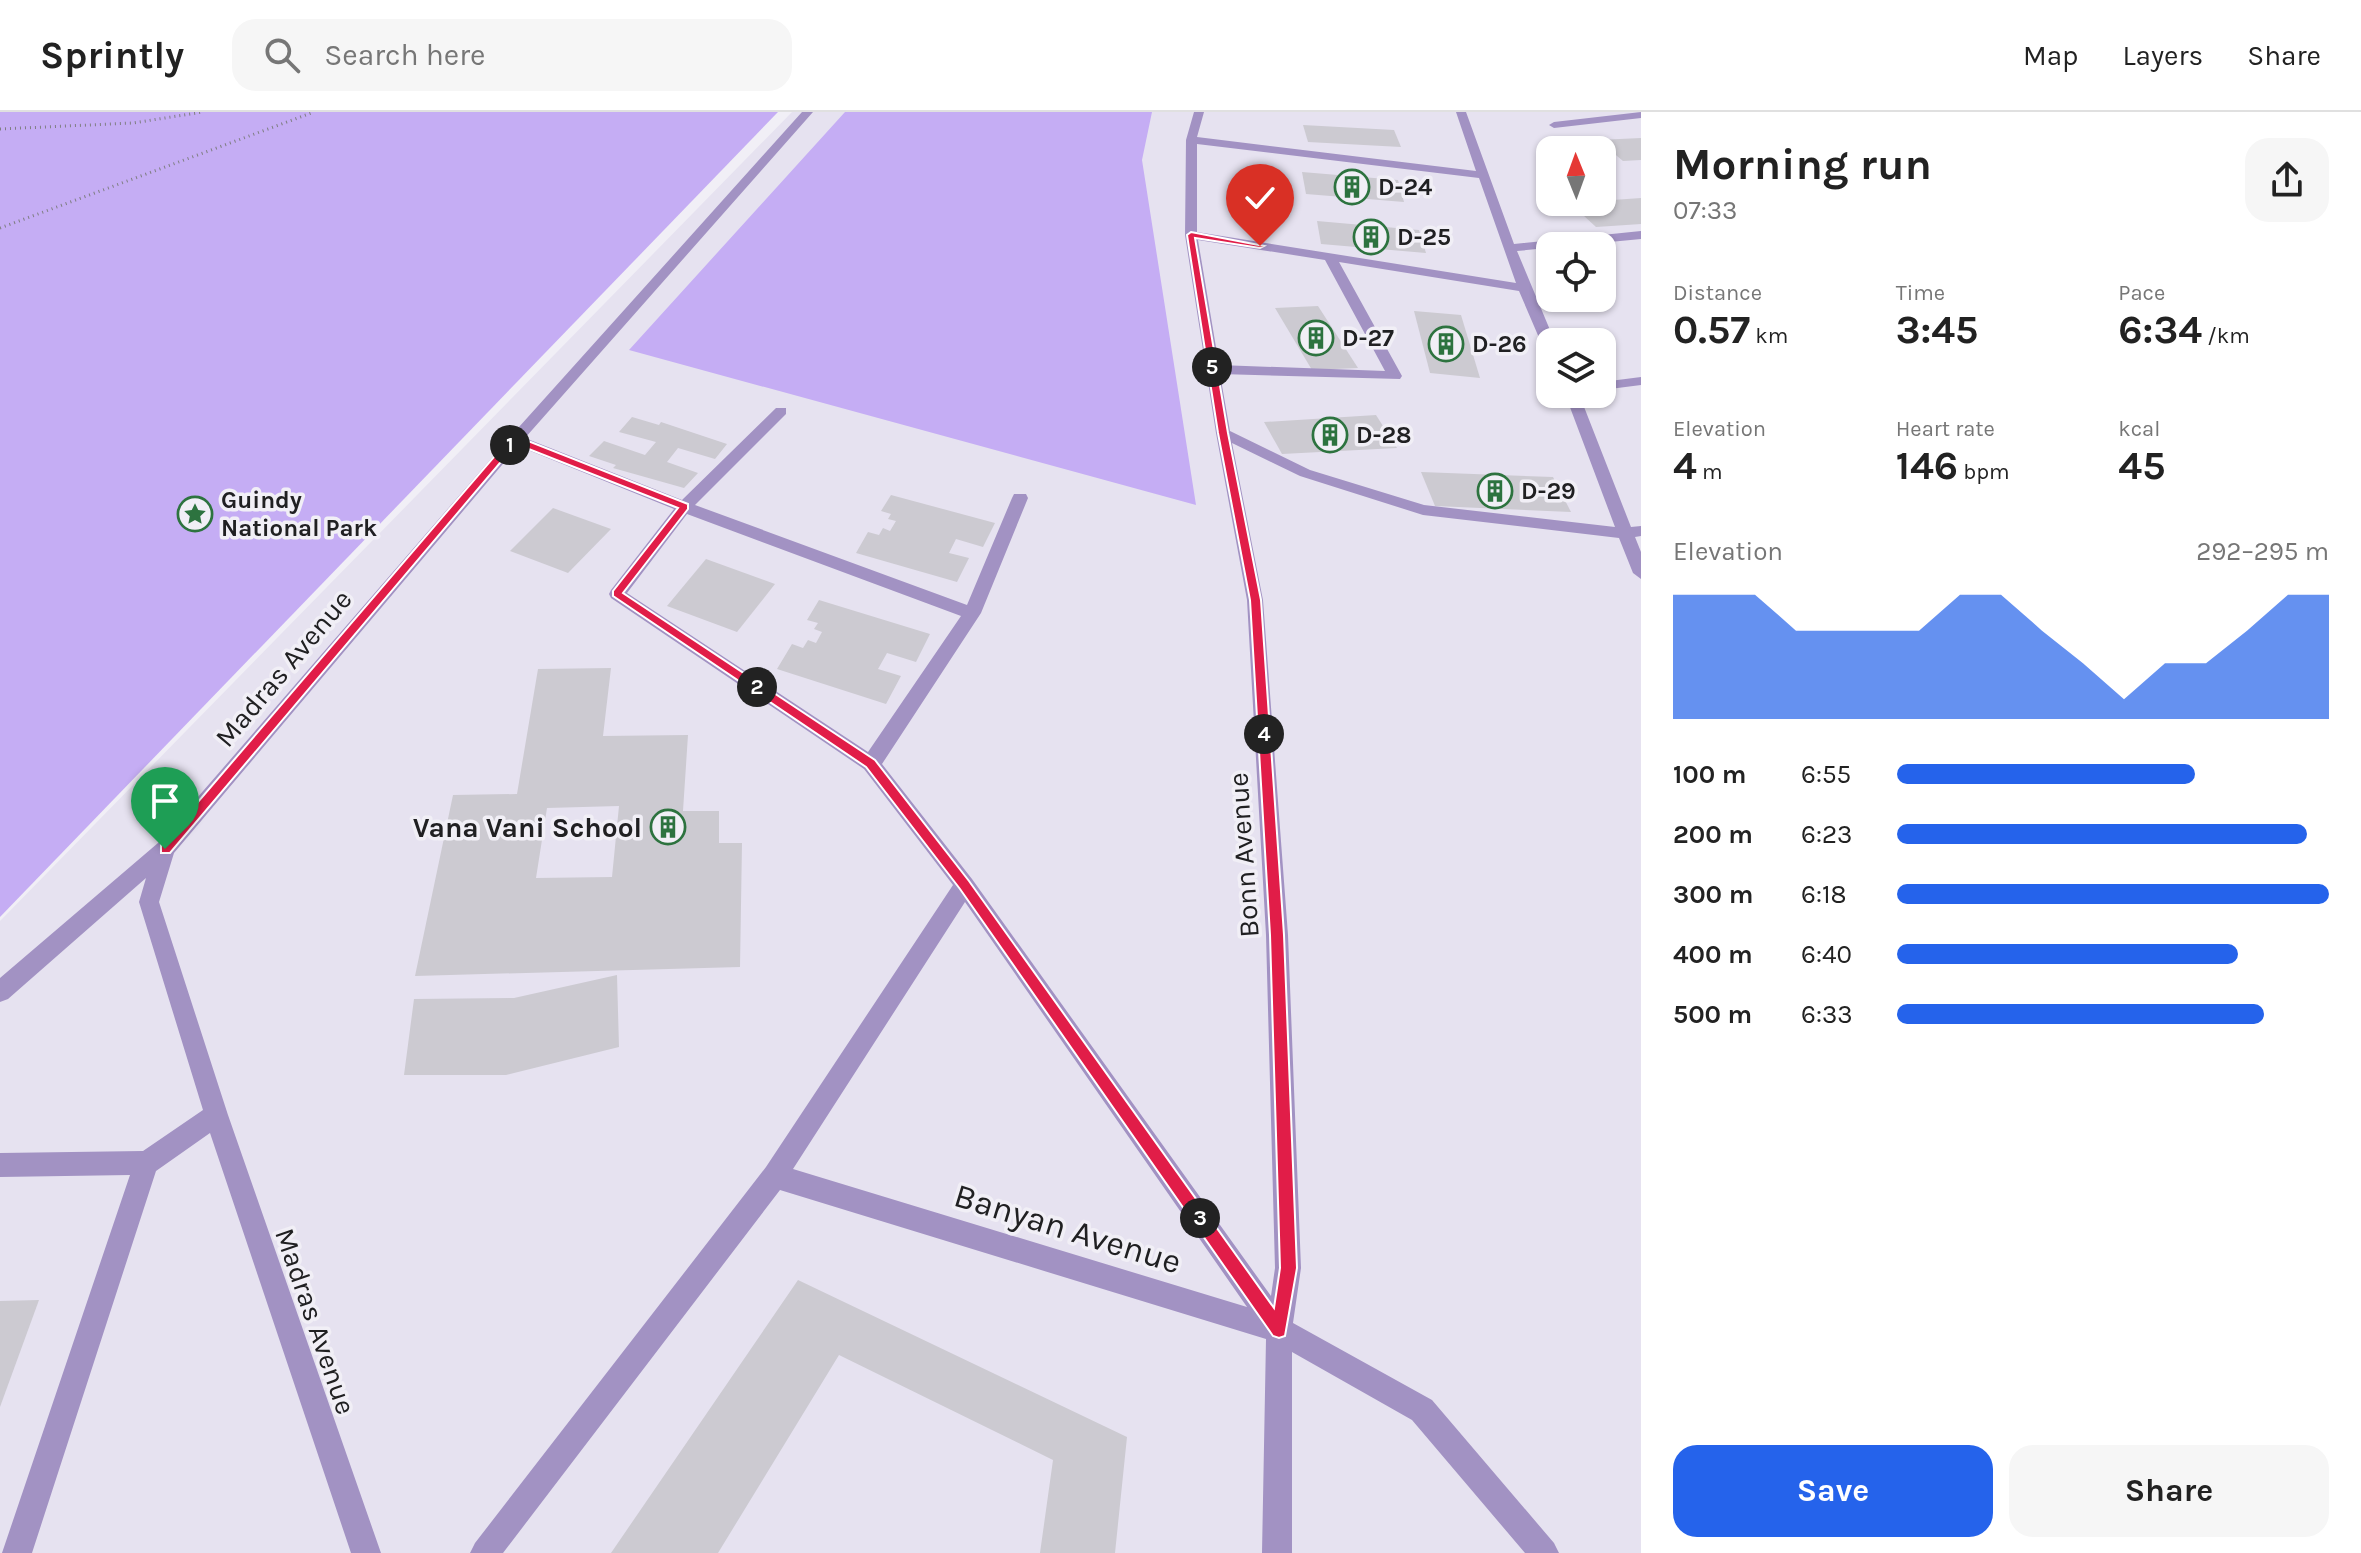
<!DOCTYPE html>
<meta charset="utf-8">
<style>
body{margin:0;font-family:Karla,sans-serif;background:#f6f6f6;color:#222;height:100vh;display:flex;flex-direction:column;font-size:30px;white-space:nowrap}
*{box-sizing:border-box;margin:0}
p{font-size:26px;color:#767676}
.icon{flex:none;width:44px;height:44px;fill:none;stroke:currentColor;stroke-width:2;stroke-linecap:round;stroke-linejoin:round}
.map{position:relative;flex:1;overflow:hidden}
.sheet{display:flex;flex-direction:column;background:#fff;width:720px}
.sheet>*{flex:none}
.needle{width:52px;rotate:359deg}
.fabs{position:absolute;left:1536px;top:24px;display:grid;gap:16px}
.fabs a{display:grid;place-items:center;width:80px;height:80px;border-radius:16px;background:#fff;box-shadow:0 2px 6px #0004;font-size:40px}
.pin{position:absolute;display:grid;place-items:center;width:68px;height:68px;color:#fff;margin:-82px -34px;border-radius:50% 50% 50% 0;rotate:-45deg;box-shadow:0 0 8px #0007}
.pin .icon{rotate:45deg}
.km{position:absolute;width:40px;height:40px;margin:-20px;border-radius:50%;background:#222;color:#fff;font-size:22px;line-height:40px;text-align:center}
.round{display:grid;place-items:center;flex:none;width:84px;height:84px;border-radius:24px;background:#f6f6f6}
.head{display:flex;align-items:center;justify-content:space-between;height:136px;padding:0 32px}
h1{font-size:44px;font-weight:700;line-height:60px}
.metrics{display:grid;grid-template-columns:repeat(3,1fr);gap:12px;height:136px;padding:8px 32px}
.metrics div{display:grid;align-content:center}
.metrics b{font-size:40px;font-weight:700}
.metrics small{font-size:22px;font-weight:400}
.metrics p{font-size:22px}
.chart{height:224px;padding:16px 32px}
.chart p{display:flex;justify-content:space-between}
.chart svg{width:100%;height:144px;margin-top:8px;fill:#2563eb;opacity:.7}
.action{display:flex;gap:16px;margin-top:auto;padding:16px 32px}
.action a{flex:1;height:92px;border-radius:24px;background:#2563eb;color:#fff;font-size:32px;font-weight:700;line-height:92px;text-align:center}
.action a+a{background:#f6f6f6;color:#222}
ul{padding:0 32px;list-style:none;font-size:26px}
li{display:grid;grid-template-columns:128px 96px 1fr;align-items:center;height:60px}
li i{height:20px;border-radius:10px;background:#2563eb}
header{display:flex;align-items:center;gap:48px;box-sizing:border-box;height:112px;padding:0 40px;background:#fff;border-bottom:2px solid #e0e0e0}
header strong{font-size:38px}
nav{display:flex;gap:44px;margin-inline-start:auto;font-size:28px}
.search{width:560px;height:72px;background:#f6f6f6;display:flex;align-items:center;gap:20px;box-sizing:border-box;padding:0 28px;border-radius:24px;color:#767676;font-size:30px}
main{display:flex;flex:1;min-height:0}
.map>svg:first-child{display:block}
</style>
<header>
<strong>Sprintly</strong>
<div class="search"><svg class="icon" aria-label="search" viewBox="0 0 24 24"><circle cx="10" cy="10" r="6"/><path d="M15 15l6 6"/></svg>Search here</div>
<nav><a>Map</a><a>Layers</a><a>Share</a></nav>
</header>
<main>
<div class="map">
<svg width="1641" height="1441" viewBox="0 0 1641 1441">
<rect width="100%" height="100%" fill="#f1eff6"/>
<path fill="#e6e2f0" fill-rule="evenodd" d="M792 0H1641V1441H0V809ZM1550 38H1602V90H1550ZM1550 134H1602V186H1550ZM1550 230H1602V282H1550Z"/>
<g fill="#c5adf4">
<polygon points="0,0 778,0 0,805"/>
<polygon points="845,0 1152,0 1142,48 1196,393 629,238"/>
</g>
<g fill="#cccad1" fill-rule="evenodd">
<polygon points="1303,13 1394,18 1401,35 1308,30"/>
<polygon points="1641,26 1641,48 1623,49 1598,28"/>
<polygon points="1302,60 1398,68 1404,90 1306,82"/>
<polygon points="1641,86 1641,112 1596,115 1570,91"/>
<polygon points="1317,109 1419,118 1426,141 1321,132"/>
<polygon points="1318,194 1358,256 1312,258 1275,196"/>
<polygon points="1414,199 1461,203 1480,266 1430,261"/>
<polygon points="1376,303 1397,336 1282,342 1264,310"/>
<polygon points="632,305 659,313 661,310 727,332 715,347 678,336 667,350 698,361 684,376 613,356 616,353 589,344 604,329 645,343 656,330 619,320"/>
<polygon points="1421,360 1553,365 1571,400 1435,394"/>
<polygon points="891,383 995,411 983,435 956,427 949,441 969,446 957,470 856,441 868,420 879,423 883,416 890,419 896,409 888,407 891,402 881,399"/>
<polygon points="553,396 611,417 568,461 510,439"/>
<polygon points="706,447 775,472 737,520 667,494"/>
<polygon points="819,488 930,522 916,550 887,541 878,557 901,564 886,592 777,557 792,532 803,536 808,528 816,531 822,520 814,517 818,511 807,508"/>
<path d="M611 556 603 624 688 623 683 699H719V731H742L740 855 415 864 453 683 517 682 538 557ZM619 694 612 765 536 766 547 696Z"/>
<polygon points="617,863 619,935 506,963 404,963 414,887 514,886"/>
<polygon points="798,1168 1127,1325 1115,1441 1040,1441 1053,1348 839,1243 718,1441 611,1441"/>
<polygon points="39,1188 0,1295 0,1189"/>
</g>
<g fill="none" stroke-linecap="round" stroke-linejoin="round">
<g stroke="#7f7e82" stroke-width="3" stroke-dasharray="1 4" stroke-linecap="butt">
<polyline points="0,17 133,11 203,0"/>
<polyline points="0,116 314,0"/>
</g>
<g fill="#a292c3" fill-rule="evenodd">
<path d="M802 0H813L525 326 682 388 776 296H786V302L695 393 967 493 1012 386 1014 382H1026L1028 386 981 501 882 652 972 767 1271 1184 1275 1156 1266 823 1247 488 1216 321 1185 123 1186 28 1194 0H1204L1197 25 1476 59 1456 0H1466L1514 132 1641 119V127L1517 139 1555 230H1550V239L1543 235 1519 179 1339 150 1402 264 1400 267 1220 262 1230 319 1310 358 1424 393 1615 415 1565 282H1579L1631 415 1641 414V424L1635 425 1641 440V467L1633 461 1619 426 1423 403 1300 364 1232 331 1263 488 1288 823 1301 1156 1293 1211 1432 1288 1554 1431 1559 1441H1525L1412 1308 1292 1240V1441H1262L1266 1227 780 1078 503 1441H470L475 1431 766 1055 953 773 864 657 611 486 609 482 611 478 674 397 518 334 174 741 159 790 228 1003 381 1441H351L210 1021 156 1059 32 1441H2L130 1063 0 1065V1041L143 1039 203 998 139 790 146 766 8 887 0 890V866L158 731 510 325ZM1197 32 1479 66 1516 171 1197 120ZM1198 128 1325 148 1385 259 1219 253ZM687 402 961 504 868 640 627 481ZM965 790 1247 1195 793 1057Z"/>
<polygon points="1641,0 1641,6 1554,16 1549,13 1554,10"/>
<polygon points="1641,265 1641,273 1602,278 1602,270"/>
</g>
</g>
<polygon fill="#e11d48" stroke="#fff" stroke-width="2" points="1191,120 1264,134 1260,136 1195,126 1228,321 1261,488 1284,823 1297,1156 1285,1224 1279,1226 1273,1224 960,777 866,655 613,484 613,479 678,396 516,332 170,741 161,741 161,733 511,325 518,325 688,392 688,397 623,481 875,648 969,769 1274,1196 1280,1156 1270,823 1250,488 1218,321 1187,123"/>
<defs>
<g id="building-ring" transform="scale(1.8)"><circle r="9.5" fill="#f1eff6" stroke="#2d733f" stroke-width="1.5"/><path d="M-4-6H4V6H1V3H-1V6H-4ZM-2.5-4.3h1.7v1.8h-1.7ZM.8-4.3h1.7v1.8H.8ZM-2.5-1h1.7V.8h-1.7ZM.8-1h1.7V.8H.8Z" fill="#2d733f"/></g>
<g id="sight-ring" transform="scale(1.8)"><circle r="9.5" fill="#f1eff6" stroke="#2d733f" stroke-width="1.5"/><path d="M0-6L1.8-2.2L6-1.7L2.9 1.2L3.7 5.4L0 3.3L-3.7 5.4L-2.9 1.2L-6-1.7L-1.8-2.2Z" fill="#2d733f"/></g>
</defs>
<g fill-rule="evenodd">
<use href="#building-ring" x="1352" y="75"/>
<use href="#building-ring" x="1371" y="125"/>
<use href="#building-ring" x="1316" y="226"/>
<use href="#building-ring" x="1446" y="232"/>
<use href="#building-ring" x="1330" y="323"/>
<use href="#building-ring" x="1495" y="379"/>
<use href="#sight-ring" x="195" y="402"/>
<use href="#building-ring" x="668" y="715"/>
</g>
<g text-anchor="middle" stroke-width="7" stroke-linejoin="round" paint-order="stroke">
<g font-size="24" font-weight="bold" fill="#202022" stroke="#f1eff6" text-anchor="start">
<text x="1378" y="83">D-24</text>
<text x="1397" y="133">D-25</text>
<text x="1342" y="234">D-27</text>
<text x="1472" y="240">D-26</text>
<text x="1356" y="331">D-28</text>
<text x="1521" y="387">D-29</text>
<text x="221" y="396">Guindy<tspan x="221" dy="28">National Park</tspan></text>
</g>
<g font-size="28" fill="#202022" stroke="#f1eff6">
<text transform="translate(283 556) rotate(-50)" y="10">Madras Avenue</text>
<text transform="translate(1243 743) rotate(-94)" y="10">Bonn Avenue</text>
<text transform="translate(316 1209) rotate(71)" y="10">Madras Avenue</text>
</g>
<g font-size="28" font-weight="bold" fill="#202022" stroke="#f1eff6" text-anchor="end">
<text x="642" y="725">Vana Vani School</text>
</g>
<g font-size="34" fill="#202022" stroke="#f1eff6">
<text transform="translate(1068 1116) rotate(17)" y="12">Banyan Avenue</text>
</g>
</g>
</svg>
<div class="fabs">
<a><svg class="needle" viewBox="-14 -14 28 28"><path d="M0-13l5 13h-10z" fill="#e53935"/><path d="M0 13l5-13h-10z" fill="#767676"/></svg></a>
<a><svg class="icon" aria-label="locate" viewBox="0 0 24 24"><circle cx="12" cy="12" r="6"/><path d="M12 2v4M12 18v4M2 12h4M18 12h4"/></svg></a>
<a><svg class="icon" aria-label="layers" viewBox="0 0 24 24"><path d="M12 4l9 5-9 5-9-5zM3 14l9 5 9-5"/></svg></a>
</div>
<div class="pin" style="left:165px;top:737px;background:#1e9e55"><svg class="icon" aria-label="arrive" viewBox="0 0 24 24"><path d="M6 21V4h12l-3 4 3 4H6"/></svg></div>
<div class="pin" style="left:1260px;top:134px;background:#d93025"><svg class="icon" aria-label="check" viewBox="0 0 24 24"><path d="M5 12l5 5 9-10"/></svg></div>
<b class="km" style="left:510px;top:333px">1</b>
<b class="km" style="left:757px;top:575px">2</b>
<b class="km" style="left:1200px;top:1106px">3</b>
<b class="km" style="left:1264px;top:622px">4</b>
<b class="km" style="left:1212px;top:255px">5</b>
</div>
<section class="sheet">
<div class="head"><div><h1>Morning run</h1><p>07:33</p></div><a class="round"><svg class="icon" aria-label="share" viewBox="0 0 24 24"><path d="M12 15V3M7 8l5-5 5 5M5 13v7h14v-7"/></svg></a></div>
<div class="metrics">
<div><p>Distance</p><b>0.57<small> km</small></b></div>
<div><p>Time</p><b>3:45</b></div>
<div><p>Pace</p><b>6:34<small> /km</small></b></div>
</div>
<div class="metrics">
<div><p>Elevation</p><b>4<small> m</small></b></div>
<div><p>Heart rate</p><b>146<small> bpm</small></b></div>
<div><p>kcal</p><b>45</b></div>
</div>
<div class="chart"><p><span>Elevation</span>292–295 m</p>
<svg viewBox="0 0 160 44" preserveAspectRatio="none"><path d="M0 44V6L10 6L20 6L30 17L40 17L50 17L60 17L70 6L80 6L90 17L100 27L110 38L120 27L130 27L140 17L150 6L160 6V44z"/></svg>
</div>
<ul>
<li><b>100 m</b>6:55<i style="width:69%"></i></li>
<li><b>200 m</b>6:23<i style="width:95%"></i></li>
<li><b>300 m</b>6:18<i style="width:100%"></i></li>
<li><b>400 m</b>6:40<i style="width:79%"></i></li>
<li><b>500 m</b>6:33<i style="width:85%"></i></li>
</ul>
<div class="action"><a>Save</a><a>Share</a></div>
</section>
</main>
